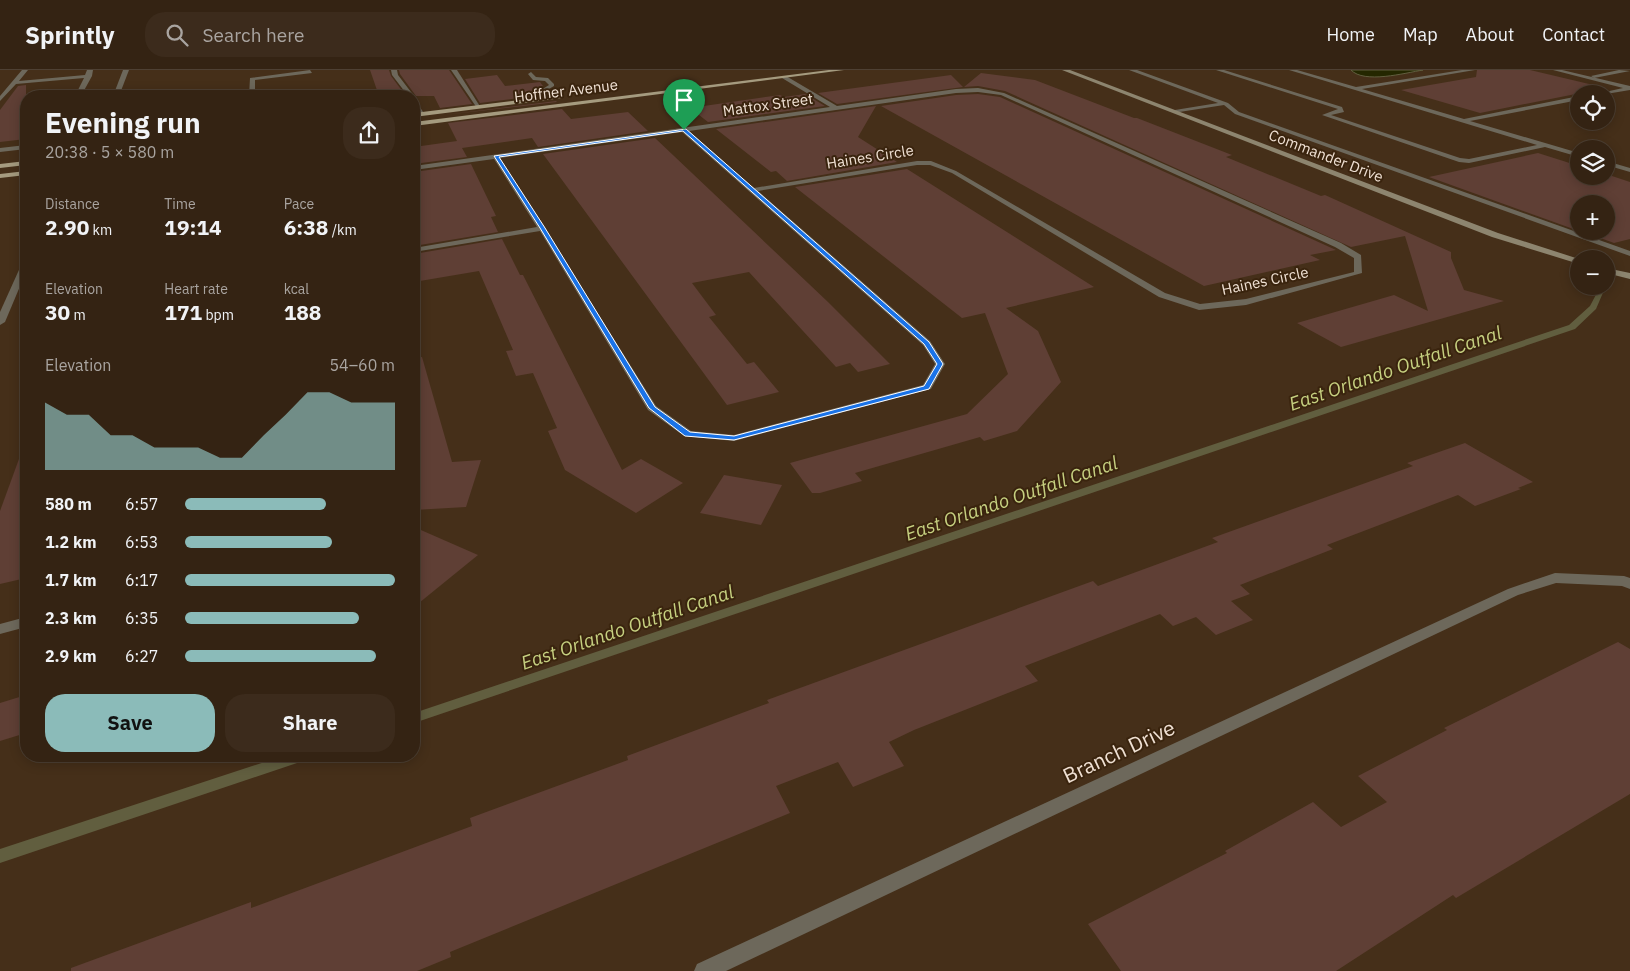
<!DOCTYPE html>
<meta charset="utf-8">
<style>
body{margin:0;font-family:"IBM Plex Sans",sans-serif;background:#3c2b1c;color:#f1f3f6;height:100vh;display:flex;flex-direction:column;font-size:19px;white-space:nowrap}
*{box-sizing:border-box;margin:0}
p{font-size:16px;color:#a9a4a0}
.icon{flex:none;width:28px;height:28px;fill:none;stroke:currentColor;stroke-width:2;stroke-linecap:round;stroke-linejoin:round}
.map{position:relative;flex:1;overflow:hidden}
.drawer{position:absolute;left:20px;top:20px;width:400px;height:672px;display:flex;flex-direction:column;background:#342313;border-radius:20px;box-shadow:0 2px 12px #0003,0 0 0 1px #4e4033}
.drawer>*{flex:none}
.buttons{position:absolute;left:1570px;top:15px;display:grid;gap:10px}
.buttons a{display:grid;place-items:center;width:45px;height:45px;border-radius:50%;background:#342313;box-shadow:0 2px 12px #0003,0 0 0 1px #4e4033;font-size:25px}
.pin{position:absolute;display:grid;place-items:center;width:42px;height:42px;color:#fff;margin:-51px -21px;border-radius:50% 50% 50% 0;rotate:-45deg;box-shadow:0 0 5px #0007}
.pin .icon{rotate:45deg}
.round{display:grid;place-items:center;flex:none;width:52px;height:52px;border-radius:20px;background:#3c2b1c}
.summary{display:flex;align-items:center;justify-content:space-between;height:85px;padding:0 25px}
h1{font-size:28px;font-weight:700;line-height:38px}
.metrics{display:grid;grid-template-columns:repeat(3,1fr);gap:8px;height:85px;padding:5px 25px}
.metrics div{display:grid;align-content:center}
.metrics b{font-size:21px;font-weight:700}
.metrics small{font-size:14px;font-weight:400}
.metrics p{font-size:14px}
.chart{height:140px;padding:10px 25px}
.chart p{display:flex;justify-content:space-between}
.chart svg{width:100%;height:90px;margin-top:5px;fill:#8bbbb9;opacity:.7}
.cta{display:flex;gap:10px;margin-top:auto;padding:10px 25px}
.cta a{flex:1;height:58px;border-radius:20px;background:#8bbbb9;color:#111;font-size:20px;font-weight:700;line-height:58px;text-align:center}
.cta a+a{background:#3c2b1c;color:#f1f3f6}
ul{padding:0 25px;list-style:none;font-size:16px}
li{display:grid;grid-template-columns:80px 60px 1fr;align-items:center;height:38px}
li i{height:12px;border-radius:6px;background:#8bbbb9}
header{display:flex;align-items:center;gap:30px;box-sizing:border-box;height:70px;padding:0 25px;background:#342313;border-bottom:1px solid #4e4033}
header strong{font-size:24px}
nav{display:flex;gap:28px;margin-inline-start:auto;font-size:18px}
.search{width:350px;height:45px;background:#3c2b1c;display:flex;align-items:center;gap:12px;box-sizing:border-box;padding:0 18px;border-radius:20px;color:#a9a4a0;font-size:19px}
.map>svg:first-child{display:block}
</style>
<header>
<strong>Sprintly</strong>
<div class="search"><svg class="icon" aria-label="search" viewBox="0 0 24 24"><circle cx="10" cy="10" r="6"/><path d="M15 15l6 6"/></svg>Search here</div>
<nav><a>Home</a><a>Map</a><a>About</a><a>Contact</a></nav>
</header>
<div class="map">
<svg width="1630" height="901" viewBox="0 0 1630 901">
<rect width="100%" height="100%" fill="#452f19"/>
<path fill="#242700" stroke="#615e3f" d="M1351 0H1423C1405 3 1364 14 1351 0Z"/>
<g fill="none" stroke-linecap="round" stroke-linejoin="round">
<g fill="#615e3f" fill-rule="evenodd">
<polygon points="1600,217 1605,218 1596,239 1575,259 414,653 414,643 1569,255 1590,236"/>
<polygon points="283,686 306,686 305,690 300,692 0,793 0,779"/>
</g>
</g>
<g fill="#5f3f35">
<polygon points="370,0 389,0 391,6 406,26 379,26"/>
<polygon points="399,0 449,0 472,34 440,38 434,26 416,26 400,4"/>
<polygon points="1477,0 1530,0 1606,18 1480,43 1401,20 1476,7"/>
<polygon points="981,3 1035,10 1134,48 1137,48 1173,62 1232,85 1226,87 1321,126 1325,125 1451,182 1451,188 1464,220 1504,231 1341,277 1297,253 1394,225 1428,241 1405,166 1351,177 1005,21 978,16 964,17"/>
<polygon points="497,5 505,16 540,12 543,16 539,20 543,25 480,33 465,9"/>
<polygon points="951,5 963,17 837,34 818,23"/>
<polygon points="26,15 26,69 0,72 0,40 18,16"/>
<polygon points="805,24 825,36 708,52 690,38 780,25 784,27"/>
<polygon points="978,24 1000,27 1336,180 1310,185 1320,190 1204,216 881,36 956,25"/>
<polygon points="556,31 557,32 444,45"/>
<polygon points="876,36 858,67 897,92 787,111 776,101 771,102 716,59"/>
<polygon points="562,39 571,49 628,42 648,61 538,77 532,68 462,78 467,87 414,94 414,77 457,71 448,53"/>
<polygon points="655,68 828,232 890,294 858,302 850,293 836,297 749,202 692,213 716,245 709,247 747,294 754,292 779,322 727,335 543,84"/>
<polygon points="1538,83 1579,96 1579,106 1606,106 1606,104 1630,112 1630,169 1614,173 1581,161 1606,161 1606,134 1579,134 1579,161 1429,107"/>
<polygon points="471,94 496,146 491,147 498,162 414,176 414,102"/>
<polygon points="907,99 1094,217 1006,238 1038,261 1061,312 1017,361 984,371 980,367 855,403 862,411 820,423 812,423 790,393 967,344 1008,304 985,243 962,248 795,117"/>
<polygon points="502,169 520,205 523,205 622,400 641,389 683,413 636,443 565,400 548,361 557,358 533,303 516,306 506,281 513,280 479,201 414,212 414,184"/>
<polygon points="422,287 452,392 481,390 466,437 414,440 414,288"/>
<polygon points="1465,373 1533,412 1518,418 1521,419 1475,436 1458,425 1327,475 1333,479 1240,515 1250,524 1231,531 1253,550 1216,565 1196,547 1173,556 1160,544 1025,596 1038,611 914,660 889,672 904,696 853,717 838,692 776,716 790,743 450,882 451,887 417,901 71,901 71,898 251,832 251,838 472,756 470,748 628,690 627,686 769,633 767,630 1093,511 1098,516 1218,472 1212,468 1413,396 1407,393"/>
<polygon points="23,378 26,378 26,508 0,514 0,441"/>
<polygon points="724,405 782,415 761,455 700,443"/>
<polygon points="414,457 478,485 414,537"/>
<polygon points="1618,572 1630,579 1630,724 1456,828 1453,825 1336,901 1121,901 1088,854 1227,783 1225,781 1313,732 1341,757 1387,732 1358,706 1447,660 1444,658"/>
<polygon points="26,625 26,663 0,671 0,633"/>
</g>
<g fill="none" stroke-linecap="round" stroke-linejoin="round">
<g fill="#6d685b" fill-rule="evenodd">
<polygon points="22,0 28,0 19,11 85,5 87,0 93,0 92,6 81,26 75,26 84,8 16,14 0,31 0,26"/>
<polygon points="123,0 129,0 119,26 113,26"/>
<polygon points="310,0 312,3 255,10 255,26 249,26 250,8"/>
<polygon points="391,0 397,0 398,5 414,26 408,26 392,5"/>
<polygon points="1129,0 1137,0 1228,33 1239,42 1630,181 1630,186 1235,44 1224,35 1173,43 1175,40 1218,33"/>
<polygon points="1216,0 1224,0 1342,37 1344,42 1331,45 1460,88 1469,89 1537,75 1289,0 1297,0 1356,17 1462,0 1475,0 1362,19 1464,49 1579,26 1579,30 1470,51 1579,83 1579,87 1545,77 1469,93 1459,92 1322,45 1338,39"/>
<polygon points="1553,0 1562,0 1630,16 1630,20 1606,24 1596,24 1623,18"/>
<polygon points="1619,0 1630,1 1594,8 1591,6"/>
<polygon points="531,2 536,7 548,8 554,14 554,16 547,20 553,29 549,29 541,20 549,15 545,11 533,10 528,4"/>
<polygon points="414,28 425,45 420,44 414,34"/>
<polygon points="26,75 26,79 0,82 0,78"/>
<polygon points="1606,91 1630,98 1630,102 1606,95"/>
</g>
<g fill="#6d685b" fill-rule="evenodd">
<polygon points="451,0 457,0 481,38 477,38"/>
<path d="M782 6H786L837 36 956 19 978 18 1004 23 1341 173 1361 185 1362 203 1246 235 1199 240 1159 227 952 103 930 95H917L758 121 930 271 945 294 931 319 734 371 684 366 648 340 540 161 414 182V178L537 157 494 89 414 100V96L830 37 782 8ZM978 22 1001 25 1335 177 1354 188V202L1246 229 1200 234 1165 223 956 101 931 91H917L754 118 689 61 956 23ZM682 62 923 275 935 294 923 315 734 365 691 361 656 336 500 88Z"/>
<polygon points="23,191 26,191 26,202 5,252 0,255 0,242"/>
<polygon points="1555,503 1624,506 1630,508 1630,519 1622,516 1556,513 1518,525 726,901 694,901 697,894 1508,519"/>
<polygon points="26,547 26,557 0,564 0,554"/>
</g>
<g fill="#8d856f" fill-rule="evenodd">
<polygon points="1062,0 1070,0 1498,163 1579,189 1579,194 1492,167"/>
<polygon points="1606,198 1630,203 1630,209 1606,203"/>
</g>
<g fill="#a59b7f" fill-rule="evenodd">
<polygon points="829,0 844,0 414,56 414,52"/>
<polygon points="560,25 562,28 414,47 414,43"/>
<polygon points="26,91 26,95 0,98 0,94"/>
<polygon points="26,101 26,105 0,108 0,104"/>
</g>
</g>
<path fill="#1a73e8" stroke="#fff" fill-rule="evenodd" d="M686 59 929 272 943 294 929 319 734 370 685 366 649 338 540 158 494 86ZM683 61 924 274 937 294 924 316 734 366 690 362 655 337 545 158 499 87Z"/>
<g text-anchor="middle" stroke-width="4" stroke-linejoin="round" paint-order="stroke">
<g font-size="15" fill="#efe0d3" stroke="#3a240e">
<text transform="translate(566 21) rotate(-7)" y="5">Hoffner Avenue</text>
<text transform="translate(768 35) rotate(-8)" y="5">Mattox Street</text>
<text transform="translate(1326 86) rotate(21)" y="5">Commander Drive</text>
<text transform="translate(870 87) rotate(-9)" y="5">Haines Circle</text>
<text transform="translate(1265 211) rotate(-12)" y="5">Haines Circle</text>
</g>
<g font-size="19" font-style="italic" fill="#c6d080" stroke="#3a240e">
<text transform="translate(1395 298) rotate(-19)" y="7">East Orlando Outfall Canal</text>
<text transform="translate(1011 428) rotate(-19)" y="7">East Orlando Outfall Canal</text>
<text transform="translate(627 557) rotate(-19)" y="7">East Orlando Outfall Canal</text>
</g>
<g font-size="21" fill="#efe0d3" stroke="#3a240e">
<text transform="translate(1119 682) rotate(-25)" y="7">Branch Drive</text>
</g>
</g>
</svg>
<div class="buttons">
<a><svg class="icon" aria-label="locate" viewBox="0 0 24 24"><circle cx="12" cy="12" r="6"/><path d="M12 2v4M12 18v4M2 12h4M18 12h4"/></svg></a>
<a><svg class="icon" aria-label="layers" viewBox="0 0 24 24"><path d="M12 4l9 5-9 5-9-5zM3 14l9 5 9-5"/></svg></a>
<a>+</a>
<a>−</a>
</div>
<div class="pin" style="left:684px;top:60px;background:#1e9e55"><svg class="icon" aria-label="arrive" viewBox="0 0 24 24"><path d="M6 21V4h12l-3 4 3 4H6"/></svg></div>
<section class="drawer">
<div class="summary"><div><h1>Evening run</h1><p>20:38 · 5 × 580 m</p></div><a class="round"><svg class="icon" aria-label="share" viewBox="0 0 24 24"><path d="M12 15V3M7 8l5-5 5 5M5 13v7h14v-7"/></svg></a></div>
<div class="metrics">
<div><p>Distance</p><b>2.90<small> km</small></b></div>
<div><p>Time</p><b>19:14</b></div>
<div><p>Pace</p><b>6:38<small> /km</small></b></div>
</div>
<div class="metrics">
<div><p>Elevation</p><b>30<small> m</small></b></div>
<div><p>Heart rate</p><b>171<small> bpm</small></b></div>
<div><p>kcal</p><b>188</b></div>
</div>
<div class="chart"><p><span>Elevation</span>54–60 m</p>
<svg viewBox="0 0 160 44" preserveAspectRatio="none"><path d="M0 44V11L10 17L20 17L30 27L40 27L50 33L60 33L70 33L80 38L90 38L100 27L110 17L120 6L130 6L140 11L150 11L160 11V44z"/></svg>
</div>
<ul>
<li><b>580 m</b>6:57<i style="width:67%"></i></li>
<li><b>1.2 km</b>6:53<i style="width:70%"></i></li>
<li><b>1.7 km</b>6:17<i style="width:100%"></i></li>
<li><b>2.3 km</b>6:35<i style="width:83%"></i></li>
<li><b>2.9 km</b>6:27<i style="width:91%"></i></li>
</ul>
<div class="cta"><a>Save</a><a>Share</a></div>
</section>
</div>
